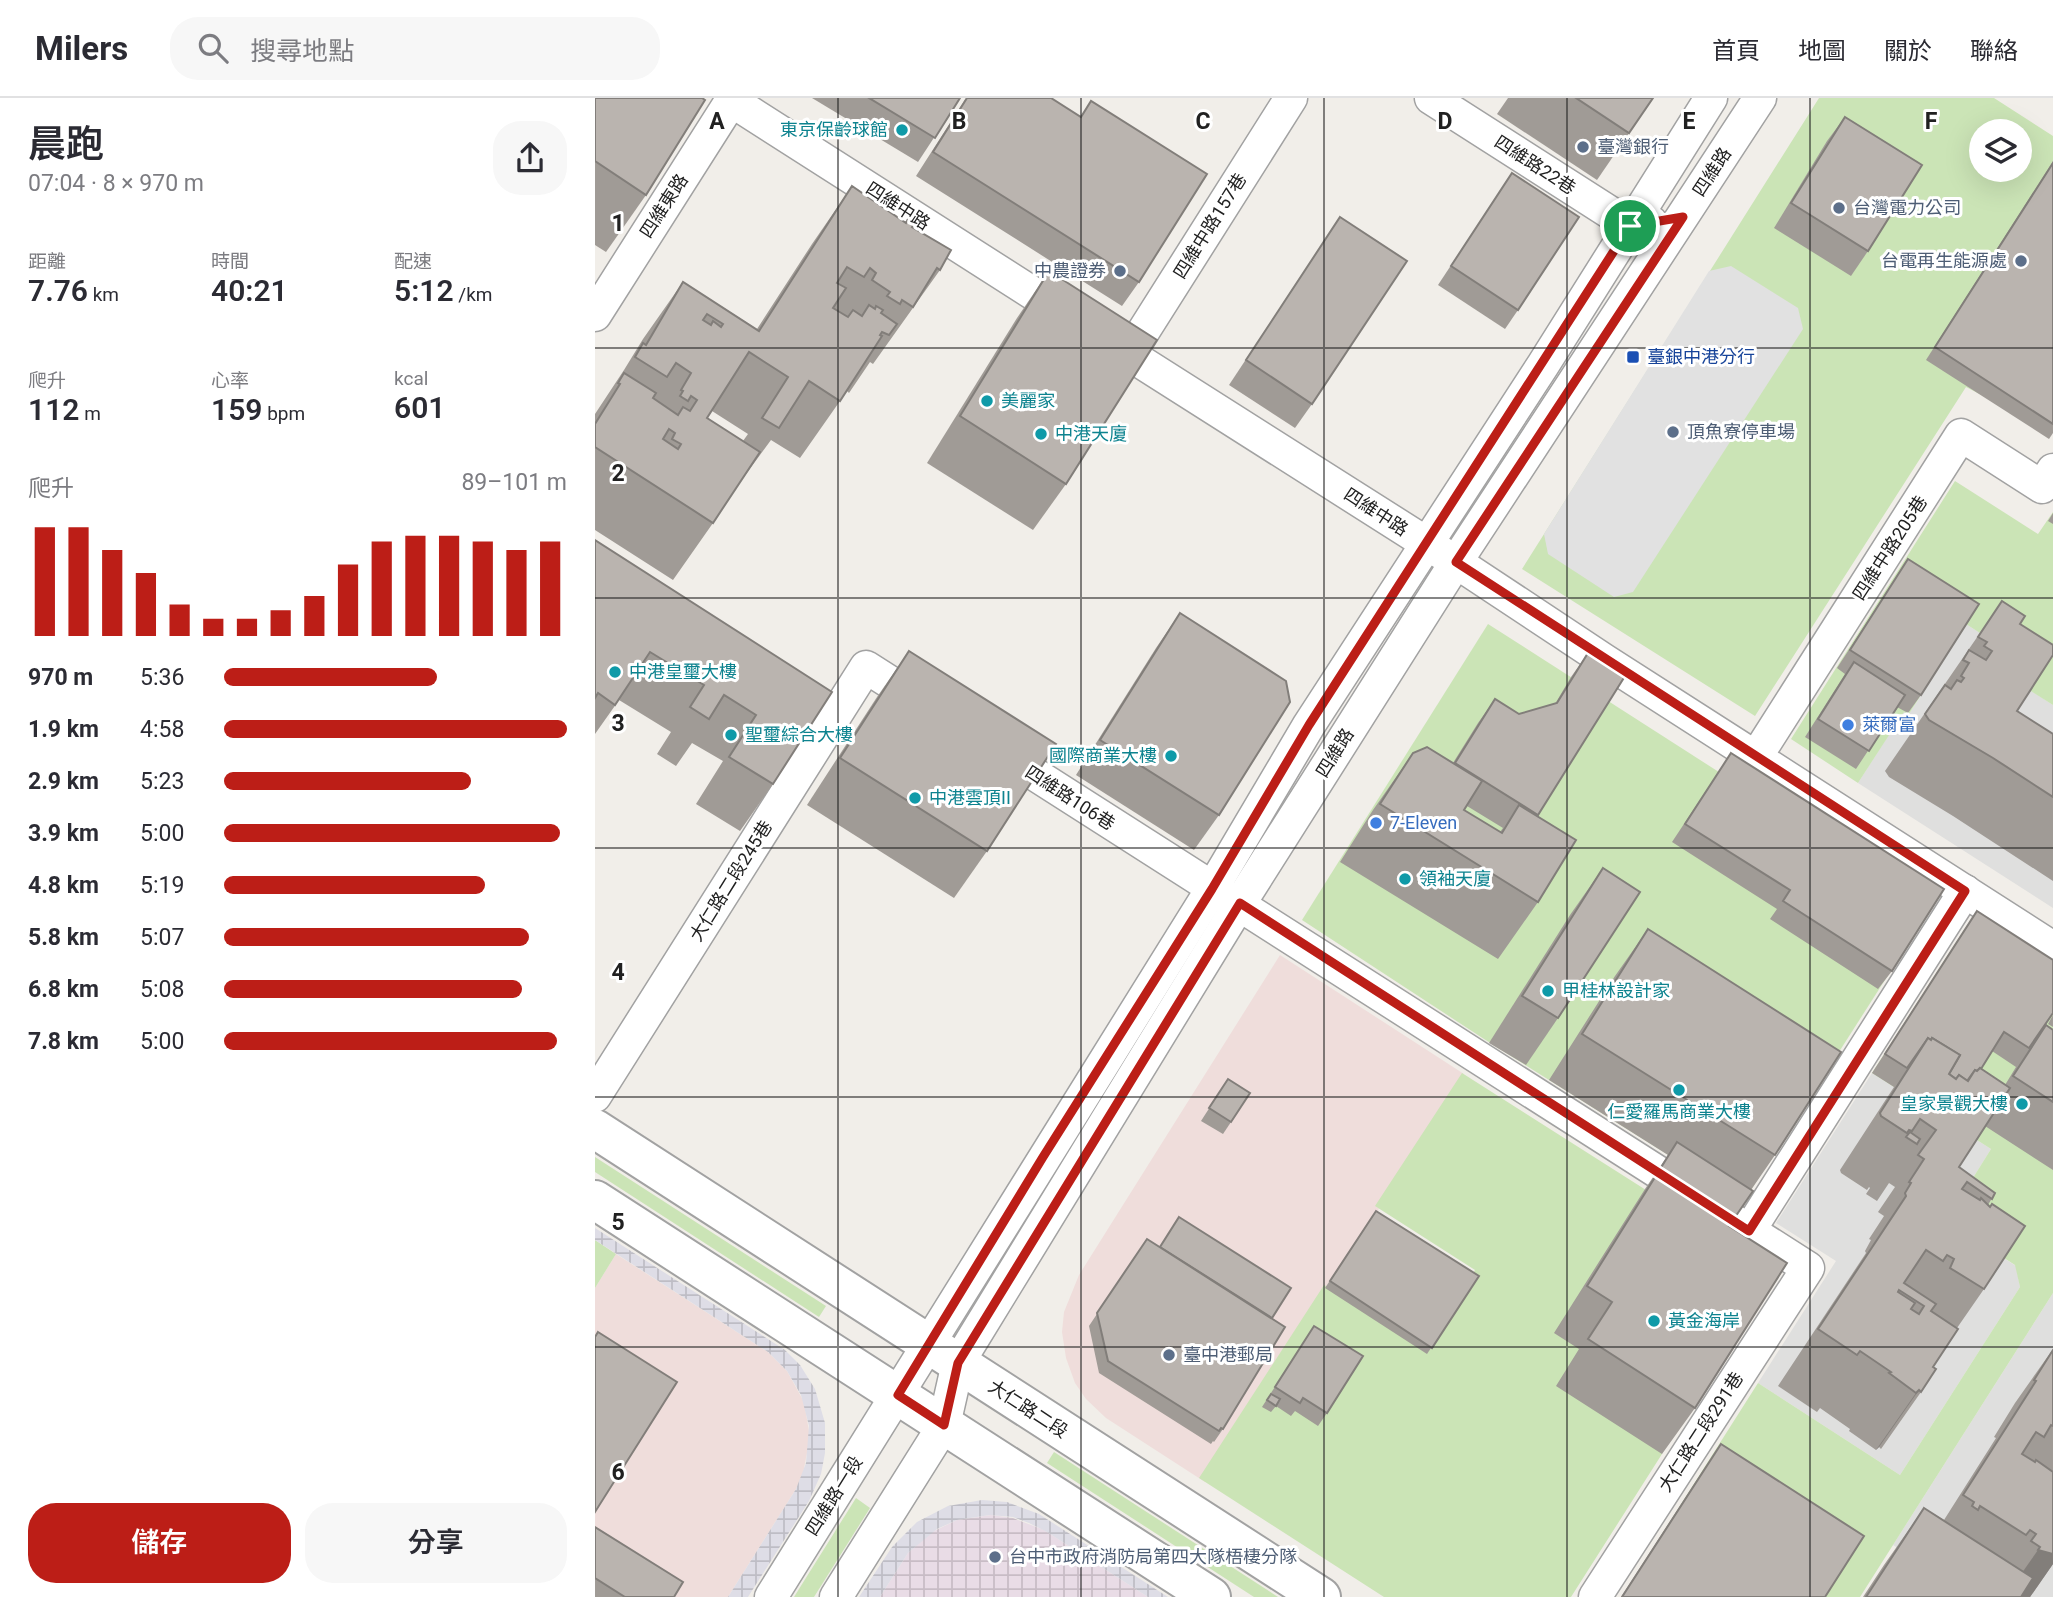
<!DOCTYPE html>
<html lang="zh-TW">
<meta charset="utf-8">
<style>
body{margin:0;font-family:Roboto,"Noto Sans TC",sans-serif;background:#f7f7f7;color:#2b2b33;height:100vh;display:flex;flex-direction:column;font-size:26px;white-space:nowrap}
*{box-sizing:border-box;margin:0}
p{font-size:23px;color:#7c7c81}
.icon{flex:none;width:38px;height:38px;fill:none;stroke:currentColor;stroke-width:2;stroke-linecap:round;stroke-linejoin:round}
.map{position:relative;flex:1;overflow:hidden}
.side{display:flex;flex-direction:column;background:#fff;width:595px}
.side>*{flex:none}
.fabs{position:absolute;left:1374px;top:21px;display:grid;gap:14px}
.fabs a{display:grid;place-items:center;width:63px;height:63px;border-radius:50%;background:#fff;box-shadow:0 7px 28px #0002;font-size:35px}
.pin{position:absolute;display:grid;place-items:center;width:60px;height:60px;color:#fff;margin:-30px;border:4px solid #fff;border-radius:50%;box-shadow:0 2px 7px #0007}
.round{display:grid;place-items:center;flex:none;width:74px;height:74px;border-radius:28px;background:#f7f7f7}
.head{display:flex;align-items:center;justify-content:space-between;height:119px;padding:0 28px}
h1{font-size:38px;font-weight:600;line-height:52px}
.metrics{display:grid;grid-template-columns:repeat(3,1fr);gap:10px;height:119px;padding:7px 28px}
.metrics div{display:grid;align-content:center}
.metrics b{font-size:30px;font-weight:600}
.metrics small{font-size:19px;font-weight:400}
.metrics p{font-size:19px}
.chart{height:196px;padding:14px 28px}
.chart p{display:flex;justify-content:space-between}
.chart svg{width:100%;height:126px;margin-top:7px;stroke:#bc1e17;stroke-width:6}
.button{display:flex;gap:14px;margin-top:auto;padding:14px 28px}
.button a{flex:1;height:80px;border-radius:28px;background:#bc1e17;color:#fff;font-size:28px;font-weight:600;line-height:80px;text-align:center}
.button a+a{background:#f7f7f7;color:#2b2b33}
ul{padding:0 28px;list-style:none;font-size:23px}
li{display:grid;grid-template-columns:112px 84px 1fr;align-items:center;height:52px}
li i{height:18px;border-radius:9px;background:#bc1e17}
header{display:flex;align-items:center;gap:42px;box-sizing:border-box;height:98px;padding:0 35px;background:#fff;border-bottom:2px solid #e1e1e2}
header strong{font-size:33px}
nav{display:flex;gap:38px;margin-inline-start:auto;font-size:24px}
.search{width:490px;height:63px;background:#f7f7f7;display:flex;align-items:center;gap:18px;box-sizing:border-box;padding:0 24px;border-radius:28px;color:#7c7c81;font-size:26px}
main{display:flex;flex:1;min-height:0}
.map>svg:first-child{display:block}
</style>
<header>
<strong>Milers</strong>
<div class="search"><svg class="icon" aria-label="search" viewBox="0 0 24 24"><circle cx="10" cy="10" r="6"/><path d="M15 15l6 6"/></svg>搜尋地點</div>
<nav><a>首頁</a><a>地圖</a><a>關於</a><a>聯絡</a></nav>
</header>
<main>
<section class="side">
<div class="head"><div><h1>晨跑</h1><p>07:04 · 8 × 970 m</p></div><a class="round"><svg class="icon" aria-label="share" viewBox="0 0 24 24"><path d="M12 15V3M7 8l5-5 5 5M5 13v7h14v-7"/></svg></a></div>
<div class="metrics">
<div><p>距離</p><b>7.76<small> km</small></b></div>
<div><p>時間</p><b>40:21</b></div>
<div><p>配速</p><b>5:12<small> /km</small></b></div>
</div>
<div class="metrics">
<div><p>爬升</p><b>112<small> m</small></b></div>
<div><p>心率</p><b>159<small> bpm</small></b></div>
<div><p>kcal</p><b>601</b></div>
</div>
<div class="chart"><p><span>爬升</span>89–101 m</p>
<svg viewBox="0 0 160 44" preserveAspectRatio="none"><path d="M5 44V6M15 44V6M25 44V14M35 44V22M45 44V33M55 44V38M65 44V38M75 44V35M85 44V30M95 44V19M105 44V11M115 44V9M125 44V9M135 44V11M145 44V14M155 44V11"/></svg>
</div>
<ul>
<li><b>970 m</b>5:36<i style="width:62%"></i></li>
<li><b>1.9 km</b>4:58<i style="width:100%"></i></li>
<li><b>2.9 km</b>5:23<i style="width:72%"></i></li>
<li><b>3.9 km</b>5:00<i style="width:98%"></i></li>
<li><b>4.8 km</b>5:19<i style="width:76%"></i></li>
<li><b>5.8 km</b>5:07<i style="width:89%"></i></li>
<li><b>6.8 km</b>5:08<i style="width:87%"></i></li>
<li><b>7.8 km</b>5:00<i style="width:97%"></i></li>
</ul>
<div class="button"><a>儲存</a><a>分享</a></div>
</section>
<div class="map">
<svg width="1458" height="1499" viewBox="0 0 1458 1499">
<defs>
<pattern id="industrial-grid" width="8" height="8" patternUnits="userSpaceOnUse" patternTransform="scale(1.75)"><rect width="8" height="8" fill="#e9dce6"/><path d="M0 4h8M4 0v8" fill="none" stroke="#c8bcc5"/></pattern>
<pattern id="plaza-grid" width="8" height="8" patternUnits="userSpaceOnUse" patternTransform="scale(1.75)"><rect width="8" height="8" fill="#dedde6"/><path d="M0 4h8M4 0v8" fill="none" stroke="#bebdc5"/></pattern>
</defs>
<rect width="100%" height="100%" fill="#f1eee9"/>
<g fill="#dfdfde">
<polygon points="1371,526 1443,572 1432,590 1458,607 1458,810 1263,685 1309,613 1314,616"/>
<polygon points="1277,975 1396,1051 1351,1123 1421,1168 1425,1189 1305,1377 1163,1285 1241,1163 1181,1125"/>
<polygon points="1458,1195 1458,1499 1380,1499 1298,1447"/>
</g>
<g fill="#efdddb">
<polygon points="685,857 869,976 778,1120 730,1190 610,1384 511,1320 491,1301 480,1285 471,1260 467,1234 469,1214 484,1177"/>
<polygon points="21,1156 173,1254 192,1273 209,1304 215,1339 208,1376 201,1391 133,1499 0,1499 0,1190"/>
</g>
<polygon fill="url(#industrial-grid)" points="396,1417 418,1420 449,1432 553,1499 285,1499 313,1455 337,1434 362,1422"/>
<g fill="#cbe4b6" fill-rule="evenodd">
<path d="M1224 0H1399L1458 38V334L1371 289 1160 618 927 471ZM1386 33H1424V72H1386Z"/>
<polygon points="1360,383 1443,436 1458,414 1458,607 1431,590 1442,572 1371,526 1314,616 1309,614 1263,685 1196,641"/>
<polygon points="893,526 1336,810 1148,1104 889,941 707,822"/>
<polygon points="1369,832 1458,889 1458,1195 1265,1499 1027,1499 1163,1285 1305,1377 1425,1189 1420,1167 1351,1123 1396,1051 1277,975"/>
<polygon points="867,975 1125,1139 1067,1356 976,1499 789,1499 604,1380 729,1187 834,1245 880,1172 780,1108"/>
<polygon points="0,1059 231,1208 224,1219 0,1074"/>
<polygon points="0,1142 21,1156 0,1190"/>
<polygon points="459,1354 683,1499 659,1499 452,1365"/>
<polygon points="261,1400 275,1410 219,1499 199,1499"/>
</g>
<polygon fill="#e1e1e1" points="1136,168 1203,210 1208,231 1038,494 1019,499 953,456 949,436 1114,173"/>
<g fill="url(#plaza-grid)">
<polygon points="0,1130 190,1252 205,1267 220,1291 230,1325 230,1355 226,1376 214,1403 153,1499 133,1499 201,1391 211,1365 214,1328 206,1297 192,1273 173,1254 0,1142"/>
<polygon points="387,1402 412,1404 444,1416 573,1499 553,1499 452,1434 434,1425 418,1419 395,1417 362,1422 342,1431 313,1455 285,1499 264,1499 297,1449 322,1424 353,1408"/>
</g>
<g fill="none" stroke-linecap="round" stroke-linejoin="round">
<g stroke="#a2a2a2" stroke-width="35">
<g id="minor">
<polyline points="836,0 1036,128 1056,124"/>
<polyline points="137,3 475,219"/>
<polyline points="0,217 138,0"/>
<polyline points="513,243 861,464 1009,562 1458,850"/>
<polyline points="534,256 696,0"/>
<polyline points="405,654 1213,1170 1000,1499"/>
<polyline points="1161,659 1366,337 1447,389 1458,372"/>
<polyline points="0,998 271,569 329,606"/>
<polyline points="1154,1133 1370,793"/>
<polyline points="176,1499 617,791 714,627 948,267 1116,0"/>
<polyline points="241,1499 349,1327 363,1265 645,805 861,464 1165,0"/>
</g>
</g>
<g stroke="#a2a2a2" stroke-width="42">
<g id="tertiary">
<polyline points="0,1031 726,1499"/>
<polyline points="0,1102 616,1499"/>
</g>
</g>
<use href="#minor" stroke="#fff" stroke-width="32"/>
<use href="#tertiary" stroke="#fff" stroke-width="38"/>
</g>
<g fill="#a09b96" fill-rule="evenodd">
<polygon points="0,0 51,97 11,154 0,147"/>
<polygon points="217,0 365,0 323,64"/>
<polygon points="371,0 456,0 486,19 496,3 544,184 527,208 321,78"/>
<polygon points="913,0 1058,0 1002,82 902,16"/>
<polygon points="1250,19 1273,153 1256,178 1179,130 1232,43"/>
<polygon points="1458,63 1458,335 1454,341 1331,262"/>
<polygon points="917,75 923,212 910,231 843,187"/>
<path d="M257 88 317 129 345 172 278 266 275 264 254 295 252 293 205 360 176 342 143 387 118 425 78 482 0 432V316L29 272 48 241 88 184 162 231 217 146ZM117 313 153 336 148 343 112 320Z"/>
<polygon points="745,119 717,306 700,330 634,287"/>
<polygon points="454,173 471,386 438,432 332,365 422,220"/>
<polygon points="1458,415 1458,426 1453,423"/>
<polygon points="0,442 237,594 178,686 145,733 101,706 128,663 97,645 81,668 62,656 76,634 24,602 0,636"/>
<polygon points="1313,461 1326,597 1313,615 1302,609 1261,671 1210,639 1250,576 1242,570"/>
<polygon points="1407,503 1425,526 1422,613 1458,636 1458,783 1358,718 1294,679 1290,673"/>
<polygon points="585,515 624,717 599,752 481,677 561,550"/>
<polygon points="314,553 392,753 359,800 212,707 282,599"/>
<path d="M993 555 1030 578 942 718 943 804 903 861 745 764 778 712 818 655 858 665 883 625 900 601 924 616 960 606 976 579ZM872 708 908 730 905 734 869 712Z"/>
<polygon points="1136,655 1297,873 1283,891 1175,821 1182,811 1077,744"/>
<polygon points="1008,770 963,920 931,967 894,945 975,817"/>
<path d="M1382 813 1443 939 1458 932V1072L1390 1028 1364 1069 1400 1095 1393 1107 1389 1191 1362 1230 1338 1269 1326 1294 1286 1351 1284 1349 1281 1352 1254 1333 1255 1331 1225 1310 1222 1314 1183 1288 1271 1155 1270 1153 1276 1142 1274 1141 1289 1118 1283 1114 1300 1089 1294 1085 1282 1103 1271 1096 1275 1090 1274 1089 1272 1092 1246 1075 1245 1072 1299 989 1277 975ZM1397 953 1421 969 1410 987 1386 971Z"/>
<polygon points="1053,831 1180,1057 1156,1092 1134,1128 1100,1310 1067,1356 961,1288 984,1251 959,1235 1050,1091 1073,1057 954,982 1020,878"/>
<polygon points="1458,917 1458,929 1453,926"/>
<polygon points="633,981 636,1024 628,1036 606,1023"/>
<polygon points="781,1113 884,1178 832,1256 730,1190"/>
<polygon points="552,1141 677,1220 628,1331 619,1344 618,1343 616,1346 504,1275 494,1228"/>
<polygon points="719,1228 732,1315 723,1328 700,1313 696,1318 681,1308 676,1314 667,1309"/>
<polygon points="1458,1251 1458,1466 1435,1499 1268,1499 1289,1467 1329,1410 1349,1422 1401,1340 1399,1339 1420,1305"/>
<polygon points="1126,1346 1230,1499 1026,1499 1109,1371"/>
<polygon points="0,1429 79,1499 0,1499"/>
</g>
<g fill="#827e7a">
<polygon points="1324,1292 1284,1349 1281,1352 1321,1295"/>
<polygon points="1443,1452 1458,1456 1458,1466 1435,1499 1410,1499"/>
</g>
<g fill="#bab4af" stroke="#827e7a" stroke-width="2" fill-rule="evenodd">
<polygon points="0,0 107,0 110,2 51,97 0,63"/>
<polygon points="274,0 365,0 340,40"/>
<polygon points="372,0 456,0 486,19 496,3 612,76 544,184 338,54"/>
<polygon points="981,0 1058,0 1034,35"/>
<polygon points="1250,19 1327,67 1273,153 1196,105"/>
<polygon points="1458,65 1458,326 1340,249"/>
<polygon points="917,75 984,119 923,212 856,168"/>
<path d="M257 88 311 125 313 121 319 125 317 129 356 152 345 172 342 170 318 209 307 202 305 206 292 198 295 194 277 182 281 175 275 170 269 179 252 169 242 185 251 190 238 210 253 219 258 212 267 218 274 207 280 211 281 208 288 212 286 215 302 226 294 237 287 234 285 237 287 238 245 303 214 283 184 330 167 320 193 279 154 254 112 320 165 354 118 425 0 349V326L25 286 23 285 29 275 61 295 58 300 83 317 88 309 95 313 102 302 96 298 93 303 85 298 88 293 86 292 96 275 81 265 72 279 40 259 48 245 51 247 88 184 164 233ZM112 216 128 226 126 229 118 223 116 227 108 222ZM74 331 80 335 77 341 86 346 83 351 68 341Z"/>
<polygon points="745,119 812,163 717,306 651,262"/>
<polygon points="454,173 562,242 471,386 365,318"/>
<polygon points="0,442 237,594 178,686 134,659 161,617 129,597 114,621 95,609 109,587 55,554 20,607 3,595 0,600"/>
<polygon points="1313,461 1384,506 1326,597 1255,552"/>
<polygon points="1407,503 1430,518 1425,526 1458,547 1458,557 1422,613 1458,636 1458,699 1398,660 1334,622 1330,616 1350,587 1356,591 1362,582 1366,584 1369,580 1366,578 1374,565 1368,562 1374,552 1391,562 1397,553 1389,548 1392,544 1383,539"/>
<polygon points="585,515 691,583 695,604 624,717 505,642"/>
<polygon points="314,553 461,646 392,753 245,660"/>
<polygon points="993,555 1030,578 943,717 860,665 900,601 924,616 962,605"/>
<polygon points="1259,564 1310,597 1274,653 1223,621"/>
<polygon points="832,649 887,683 869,712 907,735 924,707 981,742 943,804 785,706 818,655"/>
<polygon points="1136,655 1349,791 1297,873 1188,803 1195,792 1090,726"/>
<polygon points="1008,770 1045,794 963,920 927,898"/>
<polygon points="1382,813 1458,862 1458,915 1434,950 1409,934 1386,971 1385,970 1382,973 1380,972 1372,983 1364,977 1361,981 1354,976 1365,957 1337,940 1336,942 1333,940 1312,970 1290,956"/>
<polygon points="1053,831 1246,954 1180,1057 987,936"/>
<polygon points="1451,927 1458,932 1458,1004 1418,978"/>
<path d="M1333 940 1336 942 1337 940 1365 957 1354 976 1361 981 1364 977 1373 983 1380 972 1382 973 1385 970 1415 990 1364 1069 1400 1095 1397 1101 1372 1084 1367 1091 1385 1102 1386 1100 1395 1109 1397 1106 1430 1128 1389 1191 1355 1170 1359 1161 1352 1157 1348 1163 1331 1152 1309 1185 1341 1206 1336 1213 1363 1231 1338 1269 1341 1271 1326 1294 1324 1292 1321 1295 1294 1275 1296 1274 1265 1253 1262 1257 1223 1231 1311 1098 1310 1095 1316 1085 1314 1084 1329 1061 1323 1057 1341 1032 1325 1021 1317 1033 1314 1032 1312 1035 1286 1018 1285 1015ZM1304 1192 1329 1208 1324 1216 1316 1211 1320 1205 1303 1194Z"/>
<polygon points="633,981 655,995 636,1024 614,1010"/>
<polygon points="1315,1034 1325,1041 1322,1046 1311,1039"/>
<polygon points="1082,1044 1158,1093 1134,1128 1192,1165 1100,1310 993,1241 1017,1204 992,1188"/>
<polygon points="781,1113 884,1178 837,1250 735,1183"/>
<polygon points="584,1119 696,1190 677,1220 565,1149"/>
<polygon points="552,1141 690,1229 628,1331 626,1330 624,1333 513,1263 502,1215"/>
<polygon points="719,1228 768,1258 732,1315 708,1300 705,1305 680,1289"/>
<polygon points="3,1234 82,1284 0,1414 0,1239"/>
<polygon points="1458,1252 1458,1328 1456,1327 1449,1339 1441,1334 1427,1356 1440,1364 1441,1362 1458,1374 1458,1456 1443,1452 1445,1449 1436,1443 1441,1436 1435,1432 1431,1437 1385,1408 1383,1412 1377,1408 1379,1404 1368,1397 1441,1283 1439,1282"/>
<polygon points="676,1296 685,1301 681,1308 672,1302"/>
<polygon points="1126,1346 1269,1438 1230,1499 1027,1499"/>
<polygon points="1329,1410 1438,1480 1426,1499 1271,1499"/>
<polygon points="0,1429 88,1484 79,1499 30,1499 0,1480"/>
</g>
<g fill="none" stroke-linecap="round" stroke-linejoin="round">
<g stroke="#fff" stroke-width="14">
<polygon id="route" points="1088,119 861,464 1370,793 1154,1133 645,805 363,1265 349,1327 303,1297 448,1059 617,791 714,627 1035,128"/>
</g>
<use href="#route" stroke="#bc1e17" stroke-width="9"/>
</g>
<path fill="none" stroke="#212121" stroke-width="2" stroke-opacity="0.55" d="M243 0V1499M486 0V1499M729 0V1499M972 0V1499M1215 0V1499M0 250H1458M0 500H1458M0 750H1458M0 999H1458M0 1249H1458"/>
<g fill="#0f9aa8" stroke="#fff" stroke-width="2.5">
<circle cx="307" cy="32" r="7"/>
<circle cx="392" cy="303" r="7"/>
<circle cx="446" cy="336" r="7"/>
<circle cx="20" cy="574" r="7"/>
<circle cx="136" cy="637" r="7"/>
<circle cx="576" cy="658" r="7"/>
<circle cx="320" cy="700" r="7"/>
<circle cx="810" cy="781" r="7"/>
<circle cx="953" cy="893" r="7"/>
<circle cx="1084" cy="992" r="7"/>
<circle cx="1427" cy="1006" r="7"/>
<circle cx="1059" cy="1223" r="7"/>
</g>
<g fill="#5c6f8a" stroke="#fff" stroke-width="2.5">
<circle cx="988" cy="49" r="7"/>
<circle cx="1244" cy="110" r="7"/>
<circle cx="1426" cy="163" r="7"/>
<circle cx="525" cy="173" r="7"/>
<circle cx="1078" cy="334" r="7"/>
<circle cx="574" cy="1257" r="7"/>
<circle cx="400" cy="1459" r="7"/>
</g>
<rect fill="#1a4fb4" stroke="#fff" stroke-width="2.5" x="1031" y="252" width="14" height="14" rx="3.5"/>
<g fill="#3f7fe0" stroke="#fff" stroke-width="2.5">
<circle cx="1253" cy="627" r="7"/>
<circle cx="781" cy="725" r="7"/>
</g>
<g text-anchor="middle" stroke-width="6" stroke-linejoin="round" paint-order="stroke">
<g font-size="18" fill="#0d838f" stroke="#fff" text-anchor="start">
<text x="293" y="38" text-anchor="end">東京保齡球館</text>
<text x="406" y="309">美麗家</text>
<text x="460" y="342">中港天廈</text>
<text x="34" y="580">中港皇璽大樓</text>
<text x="150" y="643">聖璽綜合大樓</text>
<text x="562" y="664" text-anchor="end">國際商業大樓</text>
<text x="334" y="706">中港雲頂II</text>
<text x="824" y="787">領袖天廈</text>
<text x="967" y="899">甲桂林設計家</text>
<text x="1413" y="1012" text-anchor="end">皇家景觀大樓</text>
<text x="1084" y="1020" text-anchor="middle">仁愛羅馬商業大樓</text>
<text x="1073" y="1229">黃金海岸</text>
</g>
<g font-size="18" fill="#4e5e75" stroke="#fff" text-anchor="start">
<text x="1002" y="55">臺灣銀行</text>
<text x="1258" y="116">台灣電力公司</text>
<text x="1412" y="169" text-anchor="end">台電再生能源處</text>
<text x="511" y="179" text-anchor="end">中農證券</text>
<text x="1092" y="340">頂魚寮停車場</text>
<text x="588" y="1263">臺中港郵局</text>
<text x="414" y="1465">台中市政府消防局第四大隊梧棲分隊</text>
</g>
<g font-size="18" fill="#212121" stroke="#fff">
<text transform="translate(940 67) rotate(33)" y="6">四維路22巷</text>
<text transform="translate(1117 74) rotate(-57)" y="6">四維路</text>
<text transform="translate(69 108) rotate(-57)" y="6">四維東路</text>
<text transform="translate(303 108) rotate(33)" y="6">四維中路</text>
<text transform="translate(615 128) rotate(-58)" y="6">四維中路157巷</text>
<text transform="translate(781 414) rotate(33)" y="6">四維中路</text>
<text transform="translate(1295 450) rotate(-57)" y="6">四維中路205巷</text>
<text transform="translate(740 655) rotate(-58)" y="6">四維路</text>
<text transform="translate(475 700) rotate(33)" y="6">四維路106巷</text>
<text transform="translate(136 783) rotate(-58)" y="6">大仁路二段245巷</text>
<text transform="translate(433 1311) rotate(33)" y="6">大仁路二段</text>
<text transform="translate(1106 1334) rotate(-57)" y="6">大仁路二段291巷</text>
<text transform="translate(239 1398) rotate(-58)" y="6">四維路一段</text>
</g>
<g font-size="18" fill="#164399" stroke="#fff" text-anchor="start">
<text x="1052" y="265">臺銀中港分行</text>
</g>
<g font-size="18" fill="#366cbe" stroke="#fff" text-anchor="start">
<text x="1267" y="633">萊爾富</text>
<text x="795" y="731">7-Eleven</text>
</g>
</g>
<g font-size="23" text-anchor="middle" font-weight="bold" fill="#212121" stroke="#fff" stroke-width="6" stroke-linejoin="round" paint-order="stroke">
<text x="122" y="31">A</text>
<text x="364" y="31">B</text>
<text x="608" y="31">C</text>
<text x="850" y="31">D</text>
<text x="1094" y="31">E</text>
<text x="1336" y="31">F</text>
<text x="23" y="133">1</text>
<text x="23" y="383">2</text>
<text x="23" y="633">3</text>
<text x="23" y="882">4</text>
<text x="23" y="1132">5</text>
<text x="23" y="1382">6</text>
</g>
</svg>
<div class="fabs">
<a><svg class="icon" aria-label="layers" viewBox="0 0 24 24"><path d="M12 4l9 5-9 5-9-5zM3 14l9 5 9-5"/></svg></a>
</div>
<div class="pin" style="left:1035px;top:128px;background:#1e9e55"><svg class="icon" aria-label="arrive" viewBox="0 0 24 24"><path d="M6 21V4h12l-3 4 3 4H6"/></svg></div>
</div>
</main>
